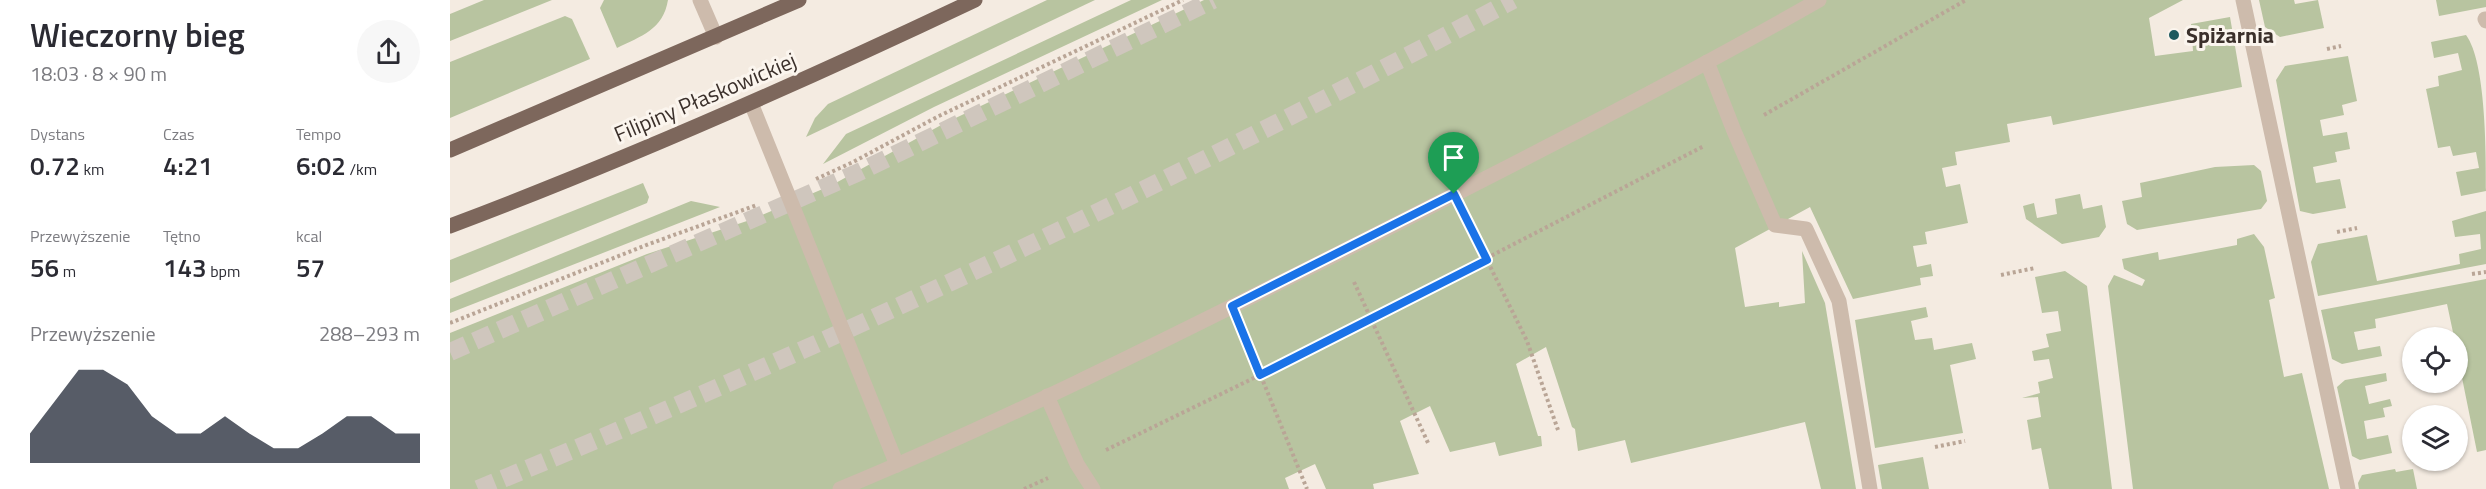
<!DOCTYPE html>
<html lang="pl">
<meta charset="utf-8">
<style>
body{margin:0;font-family:"Titillium Web",sans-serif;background:#f7f7f7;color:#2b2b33;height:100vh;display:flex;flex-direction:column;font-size:22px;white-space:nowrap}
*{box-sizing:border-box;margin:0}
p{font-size:20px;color:#7c7c81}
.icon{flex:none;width:33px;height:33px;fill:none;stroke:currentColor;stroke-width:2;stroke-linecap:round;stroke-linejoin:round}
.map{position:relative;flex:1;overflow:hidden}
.drawer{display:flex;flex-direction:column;background:#fff;width:450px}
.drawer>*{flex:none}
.tools{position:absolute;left:1952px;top:327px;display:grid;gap:12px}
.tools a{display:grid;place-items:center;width:66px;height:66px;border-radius:50%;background:#fff;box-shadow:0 2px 4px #0004;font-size:30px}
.pin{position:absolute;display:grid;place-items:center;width:51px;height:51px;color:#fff;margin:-62px -26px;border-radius:50% 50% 50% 0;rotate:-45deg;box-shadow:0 0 6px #0007}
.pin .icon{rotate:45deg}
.round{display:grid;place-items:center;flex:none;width:63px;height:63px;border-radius:32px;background:#f7f7f7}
.headline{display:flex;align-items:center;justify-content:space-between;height:102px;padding:0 30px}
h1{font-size:33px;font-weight:600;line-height:45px}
.stats{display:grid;grid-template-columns:repeat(3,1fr);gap:9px;height:102px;padding:6px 30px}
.stats div{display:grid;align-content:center}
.stats b{font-size:26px;font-weight:600}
.stats small{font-size:16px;font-weight:400}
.stats p{font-size:16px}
.chart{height:168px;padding:12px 30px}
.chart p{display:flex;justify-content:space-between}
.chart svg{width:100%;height:108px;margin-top:6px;fill:#111827;opacity:.7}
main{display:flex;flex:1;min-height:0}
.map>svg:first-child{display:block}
</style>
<main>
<section class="drawer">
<div class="headline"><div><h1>Wieczorny bieg</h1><p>18:03 · 8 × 90 m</p></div><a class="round"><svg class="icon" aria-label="share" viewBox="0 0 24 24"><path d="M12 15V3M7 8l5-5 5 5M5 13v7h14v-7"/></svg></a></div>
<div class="stats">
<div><p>Dystans</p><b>0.72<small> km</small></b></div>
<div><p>Czas</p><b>4:21</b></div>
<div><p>Tempo</p><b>6:02<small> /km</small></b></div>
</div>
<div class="stats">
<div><p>Przewyższenie</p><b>56<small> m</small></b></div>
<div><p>Tętno</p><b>143<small> bpm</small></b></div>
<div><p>kcal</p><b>57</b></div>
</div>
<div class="chart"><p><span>Przewyższenie</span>288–293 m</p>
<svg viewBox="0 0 160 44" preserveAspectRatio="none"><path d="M0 44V32L10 19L20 6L30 6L40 12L50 25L60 32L70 32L80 25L90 32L100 38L110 38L120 32L130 25L140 25L150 32L160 32V44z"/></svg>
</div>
</section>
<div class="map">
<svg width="2036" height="489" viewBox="0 0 2036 489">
<rect width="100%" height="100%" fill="#f4ebe1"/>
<g fill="#b8c4a0">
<polygon points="34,0 102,0 0,41 0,14"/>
<path d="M154 0H218C213 30 191 36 167 48L150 8Z"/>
<polygon points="597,0 645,0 356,137 365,118 378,104"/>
<polygon points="681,0 712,0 484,107 373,164 396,134"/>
<polygon points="754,0 1733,0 1699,18 1705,56 1743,51 1741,24 1780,17 1792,87 1603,125 1601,116 1557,124 1560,142 1505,152 1507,165 1492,168 1496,187 1510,184 1518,223 1475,232 1477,244 1463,246 1467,267 1481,264 1483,276 1470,278 1471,285 1403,299 1360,207 1285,248 1295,307 1329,302 1329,307 1355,303 1352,251 1375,303 1406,489 1371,489 1355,422 1181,463 1175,440 1128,451 1125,429 1122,427 1096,347 1066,364 1088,436 1091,436 1092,446 1049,456 1045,442 1000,452 980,406 950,421 969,474 923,484 924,489 876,489 865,464 835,478 839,489 0,489 0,333 197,254 300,220 382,185 493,124"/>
<polygon points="1809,0 1844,0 1845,4 1868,0 1874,28 1830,37 1815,27"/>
<polygon points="1986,0 2036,0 2036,7 1989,16"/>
<polygon points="115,16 122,19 140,59 0,118 0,62"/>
<path d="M2016 35C2036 62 2036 152 2036 191L2011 196 2006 172 2029 168 2026 152 2003 156 2000 146 1988 148 1976 89 1989 86 1988 76 2012 70 2008 53 1984 58 1981 42Z"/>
<polygon points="1898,56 1907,101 1892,105 1894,115 1870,120 1873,136 1897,132 1900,149 1885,152 1887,162 1863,167 1866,183 1890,179 1896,208 1863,214 1850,211 1826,80 1835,66"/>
<polygon points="1804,165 1811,171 1817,201 1811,209 1687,230 1677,224 1672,201 1692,197 1690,183 1765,167"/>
<polygon points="193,183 199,197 197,203 0,283 0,260"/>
<polygon points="1630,194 1633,209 1652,205 1656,227 1649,237 1612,244 1576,219 1573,206 1584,203 1587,218 1607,214 1605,199"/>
<polygon points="241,201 270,207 0,313 0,299"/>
<polygon points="2036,211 2036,264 1868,296 1861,262 1868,244 1917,235 1927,281 2010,264 2009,254 2031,249 2030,234 2005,237 2002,221"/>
<polygon points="1804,234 1814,247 1825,298 1819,300 1834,377 1852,373 1879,489 1683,489 1658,286 1664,275 1692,286 1695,280 1674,269 1672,259 1708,252 1709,260 1787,245 1787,239"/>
<polygon points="1615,271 1637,286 1662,489 1599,489 1591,448 1582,450 1577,420 1591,417 1588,397 1572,398 1590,393 1588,382 1603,378 1599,359 1584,361 1582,351 1599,347 1596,334 1611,331 1608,311 1592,313 1585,277"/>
<polygon points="2036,279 2036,450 2027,452 2007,353 2007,338 2004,337 1997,304 1925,319 1926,328 1904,332 1908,350 1930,346 1932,356 1892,364 1882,359 1871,310"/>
<polygon points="1476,307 1478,317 1461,321 1465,340 1482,338 1484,350 1522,343 1526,359 1500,365 1513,433 1425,448 1405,320"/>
<polygon points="1936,373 1937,381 1915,386 1919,404 1940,399 1942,406 1933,408 1935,417 1914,421 1917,439 1938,435 1942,453 1910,460 1902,456 1887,387 1895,380"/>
<polygon points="1473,457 1479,489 1432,489 1428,465"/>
<polygon points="1945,469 1946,472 1963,469 1967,489 1909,489 1908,483 1912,475"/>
</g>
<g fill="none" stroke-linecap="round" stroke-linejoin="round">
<g stroke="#cfc6bd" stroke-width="18" stroke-dasharray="18 9" stroke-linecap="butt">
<polyline points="0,352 407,173 763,0"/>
<path d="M28 489C381 345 727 180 1063 0"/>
</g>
<g stroke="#b9a596" stroke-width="4" stroke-dasharray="3 3" stroke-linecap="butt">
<polyline points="1877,49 1891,46"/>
<polyline points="1314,115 1516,0"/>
<polyline points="366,179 403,162 489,116 733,0"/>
<polyline points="1019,224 1077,341 1108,430"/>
<polyline points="1887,232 1907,228"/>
<polyline points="2022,274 2036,272"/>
<polyline points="1551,275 1585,268"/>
<polyline points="904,282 979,445"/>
<polyline points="0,323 199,244 307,205"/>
<polyline points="795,337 857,489"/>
<polyline points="1485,447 1515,441"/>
<polyline points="656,450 810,375 1254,146"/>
<polyline points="574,489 598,478"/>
</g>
<g stroke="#cdbbac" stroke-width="15">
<polyline points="250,0 266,37"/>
<polyline points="1793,0 1898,489"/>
<polyline points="2035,19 2036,21"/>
<polyline points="1257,62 1284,131 1325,225 1356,229 1389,301 1420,489"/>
<polyline points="301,103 447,465"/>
<polyline points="597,396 627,464 643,489"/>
<path d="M390 489C559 419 723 336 887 254 1049 172 1211 90 1369 0"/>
</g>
<g stroke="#7d675c" stroke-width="15">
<polyline points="0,150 349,0"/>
<path d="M0 226C178 159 352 82 525 0"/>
</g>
</g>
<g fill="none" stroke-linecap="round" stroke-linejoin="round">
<g stroke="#fff" stroke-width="12">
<polygon id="route" points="1004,194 1037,260 810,375 782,306"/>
</g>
<use href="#route" stroke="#1a73e8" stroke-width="8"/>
</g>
<circle fill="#1f5a5e" stroke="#fbf5ee" stroke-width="2" cx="1724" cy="35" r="6"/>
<g text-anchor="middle" stroke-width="6" stroke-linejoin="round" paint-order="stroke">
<g font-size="22" font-weight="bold" fill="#3b302b" stroke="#fbf5ee" text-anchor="start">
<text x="1736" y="43">Spiżarnia</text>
</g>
<g font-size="22" fill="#3b302b" stroke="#fbf5ee">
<text transform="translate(255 97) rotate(-23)" y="8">Filipiny Płaskowickiej</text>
</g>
</g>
</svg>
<div class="tools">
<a><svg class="icon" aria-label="locate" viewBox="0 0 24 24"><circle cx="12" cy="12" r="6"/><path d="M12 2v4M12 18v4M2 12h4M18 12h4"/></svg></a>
<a><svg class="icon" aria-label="layers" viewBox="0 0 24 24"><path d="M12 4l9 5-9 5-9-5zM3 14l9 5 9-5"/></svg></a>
</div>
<div class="pin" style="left:1004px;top:194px;background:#1e9e55"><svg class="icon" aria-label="arrive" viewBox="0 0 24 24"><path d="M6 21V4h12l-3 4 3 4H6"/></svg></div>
</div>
</main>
